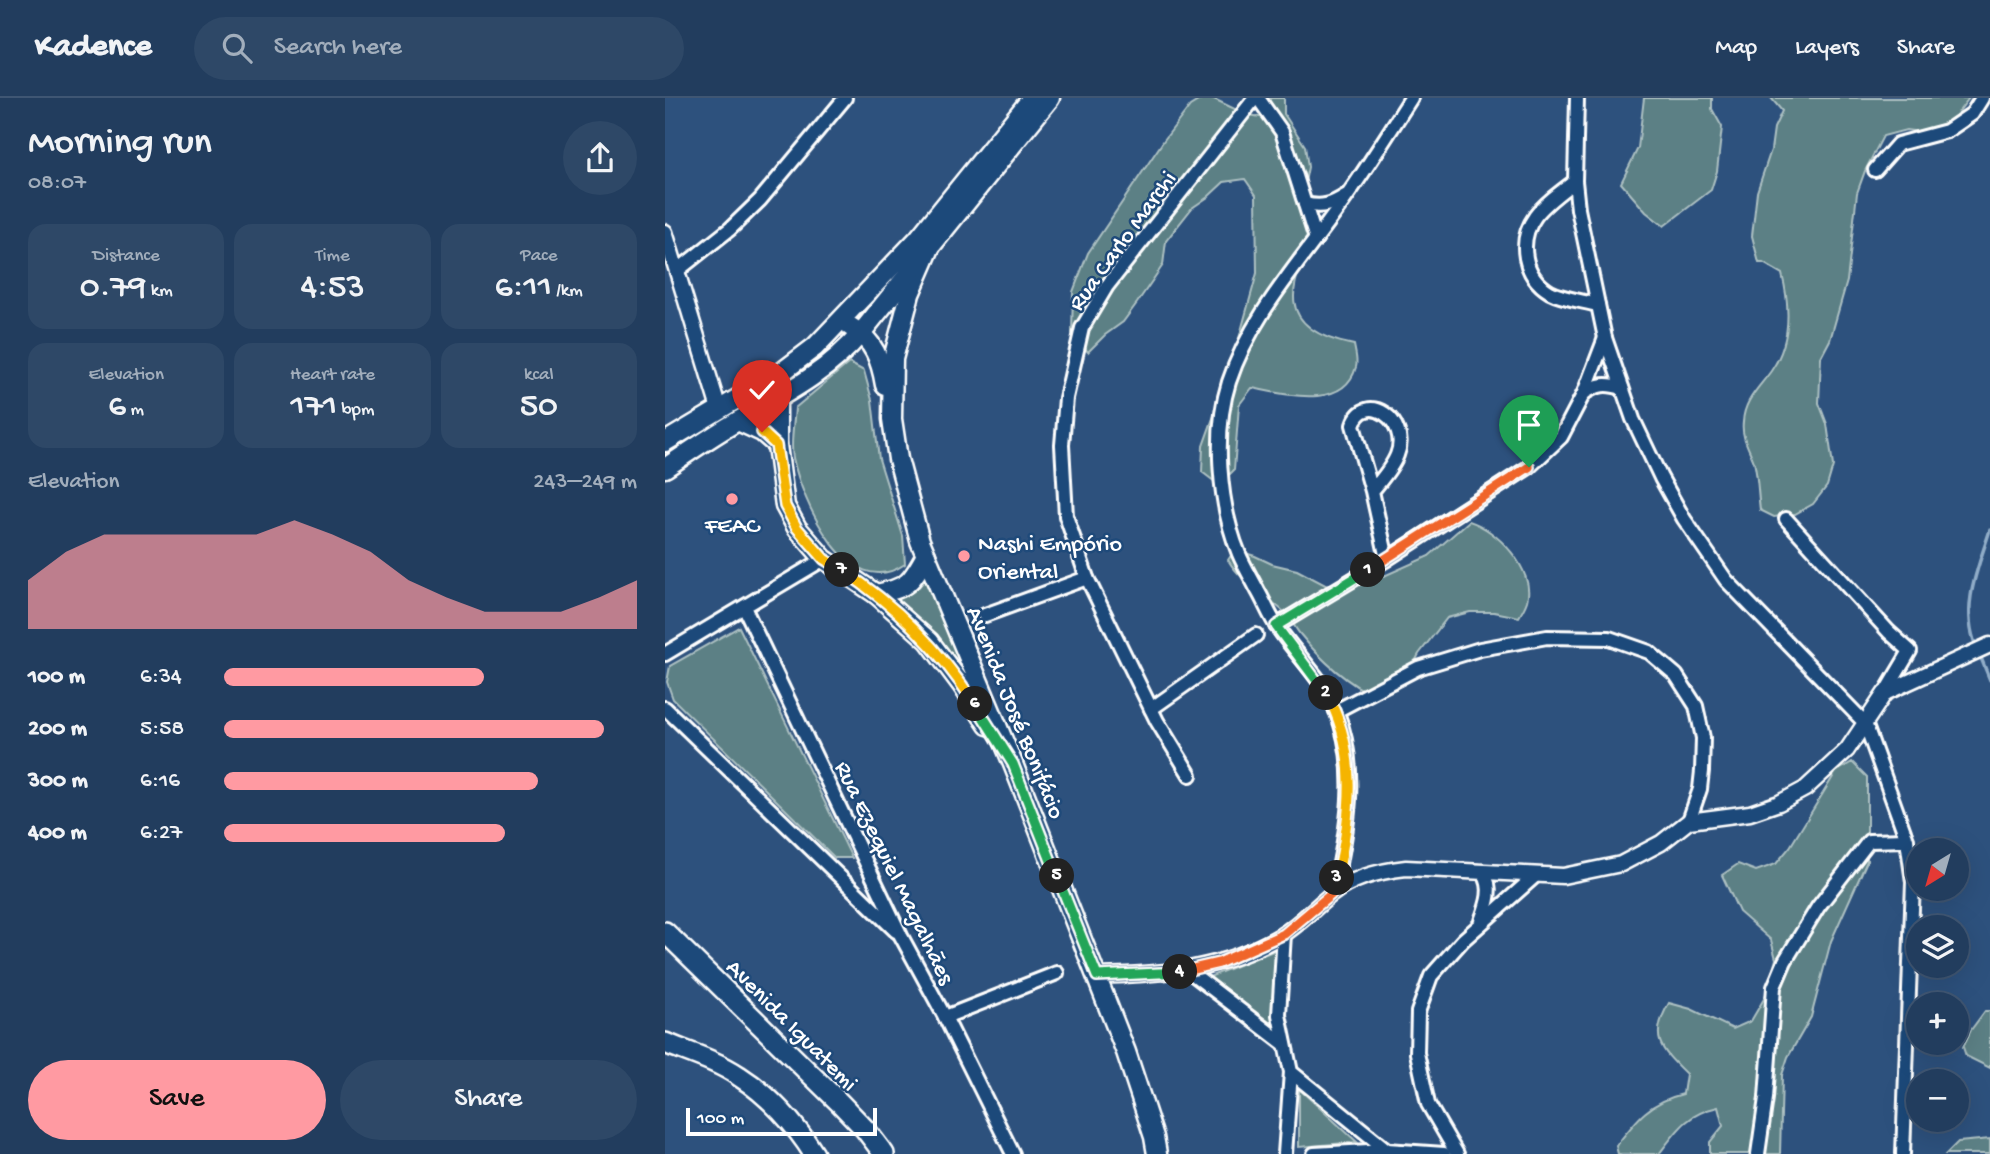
<!DOCTYPE html>
<meta charset="utf-8">
<style>
body{margin:0;font-family:"Gochi Hand",sans-serif;background:#2e4867;color:#f1f3f6;height:100vh;display:flex;flex-direction:column;font-size:26px;white-space:nowrap}
*{box-sizing:border-box;margin:0}
p{font-size:23px;color:#a2aebc}
.icon{flex:none;width:38px;height:38px;fill:none;stroke:currentColor;stroke-width:2;stroke-linecap:round;stroke-linejoin:round}
.map{position:relative;flex:1;overflow:hidden}
.sheet{display:flex;flex-direction:column;background:#223d5e;width:665px}
.sheet>*{flex:none}
.needle{width:46px;rotate:217deg}
.fabs{position:absolute;left:1241px;top:740px;display:grid;gap:14px}
.fabs a{display:grid;place-items:center;width:63px;height:63px;border-radius:50%;background:#223d5e;box-shadow:0 7px 28px #0002,0 0 0 2px #3f5673;font-size:35px}
.scale{position:absolute;left:21px;bottom:18px;width:191px;box-sizing:border-box;padding-left:7px;border:4px solid #fff;border-top:0;font-size:19px;line-height:24px;white-space:nowrap;color:#fff;-webkit-text-stroke:5px #1f4a7a;paint-order:stroke}
.pin{position:absolute;display:grid;place-items:center;width:60px;height:60px;color:#fff;margin:-72px -30px;border-radius:50% 50% 50% 0;rotate:-45deg;box-shadow:0 0 7px #0007}
.pin .icon{rotate:45deg}
.km{position:absolute;width:35px;height:35px;margin:-18px;border-radius:50%;background:#222;color:#fff;font-size:19px;line-height:35px;text-align:center}
.round{display:grid;place-items:center;flex:none;width:74px;height:74px;border-radius:37px;background:#2e4867}
.summary{display:flex;align-items:center;justify-content:space-between;height:119px;padding:0 28px}
h1{font-size:38px;font-weight:600;line-height:52px}
.figures{display:grid;grid-template-columns:repeat(3,1fr);gap:10px;height:119px;padding:7px 28px}
.figures div{display:grid;align-content:center;border-radius:18px;background:#2e4867;text-align:center}
.figures b{font-size:35px;font-weight:600}
.figures small{font-size:19px;font-weight:400}
.figures p{font-size:19px}
.chart{height:196px;padding:14px 28px}
.chart p{display:flex;justify-content:space-between}
.chart svg{width:100%;height:126px;margin-top:7px;fill:#ff9aa2;opacity:.7}
.cta{display:flex;gap:14px;margin-top:auto;padding:14px 28px}
.cta a{flex:1;height:80px;border-radius:42px;background:#ff9aa2;color:#111;font-size:28px;font-weight:600;line-height:80px;text-align:center}
.cta a+a{background:#2e4867;color:#f1f3f6}
ul{padding:0 28px;list-style:none;font-size:23px}
li{display:grid;grid-template-columns:112px 84px 1fr;align-items:center;height:52px}
li i{height:18px;border-radius:9px;background:#ff9aa2}
header{display:flex;align-items:center;gap:42px;box-sizing:border-box;height:98px;padding:0 35px;background:#223d5e;border-bottom:2px solid #3f5673}
header strong{font-size:33px}
nav{display:flex;gap:38px;margin-inline-start:auto;font-size:24px}
.search{width:490px;height:63px;background:#2e4867;display:flex;align-items:center;gap:18px;box-sizing:border-box;padding:0 24px;border-radius:38px;color:#a2aebc;font-size:26px}
main{display:flex;flex:1;min-height:0}
.map>svg:first-child{display:block}
</style>
<header>
<strong>Kadence</strong>
<div class="search"><svg class="icon" aria-label="search" viewBox="0 0 24 24"><circle cx="10" cy="10" r="6"/><path d="M15 15l6 6"/></svg>Search here</div>
<nav><a>Map</a><a>Layers</a><a>Share</a></nav>
</header>
<main>
<section class="sheet">
<div class="summary"><div><h1>Morning run</h1><p>08:07</p></div><a class="round"><svg class="icon" aria-label="share" viewBox="0 0 24 24"><path d="M12 15V3M7 8l5-5 5 5M5 13v7h14v-7"/></svg></a></div>
<div class="figures">
<div><p>Distance</p><b>0.79<small> km</small></b></div>
<div><p>Time</p><b>4:53</b></div>
<div><p>Pace</p><b>6:11<small> /km</small></b></div>
</div>
<div class="figures">
<div><p>Elevation</p><b>6<small> m</small></b></div>
<div><p>Heart rate</p><b>171<small> bpm</small></b></div>
<div><p>kcal</p><b>50</b></div>
</div>
<div class="chart"><p><span>Elevation</span>243–249 m</p>
<svg viewBox="0 0 160 44" preserveAspectRatio="none"><path d="M0 44V27L10 17L20 11L30 11L40 11L50 11L60 11L70 6L80 11L90 17L100 27L110 33L120 38L130 38L140 38L150 33L160 27V44z"/></svg>
</div>
<ul>
<li><b>100 m</b>6:34<i style="width:63%"></i></li>
<li><b>200 m</b>5:58<i style="width:92%"></i></li>
<li><b>300 m</b>6:16<i style="width:76%"></i></li>
<li><b>400 m</b>6:27<i style="width:68%"></i></li>
</ul>
<div class="cta"><a>Save</a><a>Share</a></div>
</section>
<div class="map">
<svg width="1325" height="1056" viewBox="0 0 1325 1056">
<rect width="100%" height="100%" fill="#2d517d"/>
<filter id="ink" filterUnits="userSpaceOnUse"><feTurbulence type="fractalNoise" baseFrequency=".0143" numOctaves="2"/><feDisplacementMap in="SourceGraphic" scale="14" xChannelSelector="R" yChannelSelector="G"/><feConvolveMatrix kernelMatrix="1 2 1 2 8 2 1 2 1" color-interpolation-filters="sRGB"/></filter>
<g filter="url(#ink)">
<g fill="#5b8085" stroke="#adc0c2" stroke-width="2">
<path d="M538 0H547L580 16 600 20 605 0H619V16L640 48 643 69 639 89 655 128C623 186 607 231 689 247 690 253 693 263 691 269 679 313 619 296 587 290L574 307 569 372 554 387 537 374 538 348 565 273 592 175 591 97 580 81 559 84 543 99 527 110 501 143 498 167 472 205 458 224 440 237 423 254 407 235 408 194 423 155 499 42 525 8Z"/>
<polygon points="979,0 1047,0 1047,11 1057,29 1052,73 1046,92 999,128 981,114 956,85 973,50"/>
<path d="M1106 0H1304L1288 21 1263 35 1241 32 1218 38 1200 73 1192 95 1182 183 1165 242 1156 259 1154 305 1162 326 1168 368 1162 388 1148 406 1130 416 1109 419 1095 412C1093 397 1093 379 1089 364 1084 350 1076 339 1078 324 1079 302 1094 290 1106 273 1126 245 1125 208 1117 176L1098 165H1094L1087 138 1092 94 1106 52 1109 30 1117 13Z"/>
<path d="M184 265 199 273 207 302 214 361 238 438 240 466C182 506 137 403 128 360 125 345 129 326 130 310Z"/>
<polygon points="103,287 104,302 0,367 0,348"/>
<path d="M804 423C831 431 871 472 862 503 860 509 857 514 854 519L829 514H805L782 520 754 556 745 573 731 591 711 599C680 584 656 562 635 536 629 529 626 520 619 514 600 496 577 485 563 462L570 452 590 458 607 466 632 472 666 490 710 482 764 458Z"/>
<polygon points="263,478 317,606 228,502 253,490"/>
<polygon points="74,529 187,760 170,760 8,601 2,584 5,568"/>
<path d="M1187 664 1202 679V763L1166 843 1146 919 1123 959 1117 977 1115 1056H1045V1044L1058 1028 1053 1009C1022 1016 1013 1031 994 1056H953L951 1048C971 1022 984 1004 1018 996L1021 976C995 950 984 940 1004 905L1026 911 1068 931 1086 923 1100 899 1111 861 1106 842 1074 814 1057 777 1073 766 1091 773 1111 766 1125 749 1171 674Z"/>
<polygon points="613,851 607,926 544,879"/>
<polygon points="1320,913 1325,913 1325,970 1301,958 1298,949 1306,932"/>
<polygon points="634,991 692,1044 634,1049"/>
<polygon points="1325,1041 1325,1056 1281,1056 1293,1044"/>
</g>
<g fill="none" stroke-linecap="round" stroke-linejoin="round">
<g stroke="#91adc8" stroke-width="3.5">
<path d="M1311 548C1295 509 1313 470 1325 432"/>
<polyline points="1314,555 1325,582"/>
</g>
<g stroke="#fff" stroke-width="18">
<g id="minor">
<polyline points="593,0 617,34 651,141"/>
<polyline points="912,0 910,83 913,111 940,240 968,321 996,380 1019,421 1061,482 1200,625 1242,742 1248,784 1238,1056"/>
<polyline points="1210,72 1233,46 1282,33 1307,16 1317,0"/>
<path d="M910 83C883 104 854 122 861 160 864 176 872 186 885 194 898 201 918 203 933 207"/>
<path d="M640 106C657 110 666 107 680 98"/>
<polyline points="12,173 65,131 95,102 180,0"/>
<path d="M919 295C933 286 941 285 957 290"/>
<path d="M707 393C716 382 727 370 732 357 746 323 700 291 688 327L707 393 722 461"/>
<polyline points="1121,421 1224,534 1245,553 1220,595"/>
<polyline points="79,509 236,838 280,919 348,1056"/>
<polyline points="320,517 422,480"/>
<polyline points="611,528 722,461 864,369 896,339 919,295 940,240"/>
<polyline points="0,556 159,461"/>
<polyline points="0,610 231,833"/>
<polyline points="486,611 591,537"/>
<polyline points="671,613 753,570 815,551 882,539 944,540 984,554 1011,577 1031,608 1038,640 1037,673 1035,691 1024,723"/>
<polyline points="525,677 492,623 422,480 401,418 397,347 401,300 417,230 442,188 590,0"/>
<path d="M669 794C682 735 695 671 671 612 658 581 632 558 613 530 605 519 600 505 593 493 587 481 579 468 574 456 554 407 548 335 564 284 585 220 631 169 670 115 697 78 721 39 746 0"/>
<path d="M816 823C822 807 829 789 818 775"/>
<polyline points="619,836 614,917 626,974 722,1052"/>
<polyline points="524,873 618,945"/>
<polyline points="280,919 392,875"/>
<polyline points="620,1056 626,974"/>
<polyline points="649,1056 722,1052 779,1056"/>
<polyline points="792,1056 763,1006 752,955 753,914 766,878 798,842 870,778"/>
<polyline points="1093,1056 1101,1000 1109,889 1120,863 1153,809 1204,743 1242,742"/>
</g>
</g>
<g stroke="#fff" stroke-width="19">
<g id="tertiary">
<polyline points="0,134 54,311"/>
<path d="M432 878C500 876 556 873 617 837 635 826 650 809 667 796 688 779 715 773 741 770L898 778 956 766 996 745 1024 723 1085 715 1114 705 1140 691 1182 652 1220 595 1325 547"/>
</g>
</g>
<g stroke="#fff" stroke-width="23">
<g id="secondary">
<polyline points="268,143 245,196 228,261 227,321 233,361 255,443 348,666 461,954 489,1039 492,1056"/>
<path d="M186 229C209 242 216 263 220 287"/>
<polyline points="112,294 112,347 120,408 132,430 159,461 211,496 264,543 297,587 323,627"/>
<polyline points="73,323 97,334 112,347"/>
<polyline points="0,344 117,274 150,249 253,141 367,0"/>
<path d="M0 370C24 354 48 337 73 323 118 297 162 275 196 235L385 0"/>
<path d="M211 496C243 490 246 485 261 457"/>
</g>
</g>
<g stroke="#fff" stroke-width="24">
<g id="primary">
<polyline points="0,834 175,1005 200,1031 219,1056"/>
<path d="M0 945C25 955 52 963 74 978 104 997 131 1027 149 1056"/>
</g>
</g>
<use href="#minor" stroke="#1f4a7a" stroke-width="12"/>
<use href="#tertiary" stroke="#1f4a7a" stroke-width="14"/>
<use href="#secondary" stroke="#1f4a7a" stroke-width="18"/>
<use href="#primary" stroke="#1f4a7a" stroke-width="19"/>
</g>
</g>
<g fill="none" stroke-linecap="round" stroke-linejoin="round" filter="url(#ink)">
<g stroke="#fff" stroke-width="14">
<polyline id="split-1" points="703,472 864,369"/>
</g>
<g stroke="#fff" stroke-width="14">
<polyline id="split-2" points="661,595 611,528 703,472"/>
</g>
<g stroke="#fff" stroke-width="14">
<path id="split-3" d="M661 595C694 654 686 717 672 780"/>
</g>
<g stroke="#fff" stroke-width="14">
<polyline id="split-4" points="515,874 554,865 619,836 669,794 672,780"/>
</g>
<g stroke="#fff" stroke-width="14">
<polyline id="split-5" points="392,778 432,878 515,874"/>
</g>
<g stroke="#fff" stroke-width="14">
<polyline id="split-6" points="310,606 348,666 392,778"/>
</g>
<g stroke="#fff" stroke-width="14">
<path id="split-7" d="M177 472C231 507 275 552 310 606"/>
</g>
<g stroke="#fff" stroke-width="14">
<polyline id="split-8" points="97,334 111,347 120,408 132,430 159,461 177,472"/>
</g>
<use href="#split-1" stroke="#f0652b" stroke-width="9"/>
<use href="#split-2" stroke="#22a559" stroke-width="9"/>
<use href="#split-3" stroke="#f5b400" stroke-width="9"/>
<use href="#split-4" stroke="#f0652b" stroke-width="9"/>
<use href="#split-5" stroke="#22a559" stroke-width="9"/>
<use href="#split-6" stroke="#22a559" stroke-width="9"/>
<use href="#split-7" stroke="#f5b400" stroke-width="9"/>
<use href="#split-8" stroke="#f5b400" stroke-width="9"/>
</g>
<g fill="#ff9aa2" stroke="#1f4a7a" stroke-width="2.5">
<circle cx="67" cy="401" r="7"/>
<circle cx="299" cy="458" r="7"/>
</g>
<g text-anchor="middle" stroke-width="5" stroke-linejoin="round" paint-order="stroke">
<g font-size="24" fill="#fff" stroke="#1f4a7a">
<text transform="translate(456 142) rotate(-54)" y="8">Rua Carlo Marchi</text>
<text transform="translate(352 614) rotate(68)" y="8">Avenida José Bonifácio</text>
<text transform="translate(231 774) rotate(64)" y="8">Rua Ezequiel Magalhães</text>
<text transform="translate(128 926) rotate(45)" y="8">Avenida Iguatemi</text>
</g>
<g font-size="24" fill="#fff" stroke="#1f4a7a">
<text x="67" y="434">FEAC</text>
<text x="313" y="452" text-anchor="start">Nashi Empório<tspan x="313" dy="28">Oriental</tspan></text>
</g>
</g>
</svg>
<div class="fabs">
<a><svg class="needle" viewBox="-14 -14 28 28"><path d="M0-13l5 13h-10z" fill="#e53935"/><path d="M0 13l5-13h-10z" fill="#a2aebc"/></svg></a>
<a><svg class="icon" aria-label="layers" viewBox="0 0 24 24"><path d="M12 4l9 5-9 5-9-5zM3 14l9 5 9-5"/></svg></a>
<a>+</a>
<a>−</a>
</div>
<div class="scale">100 m</div>
<div class="pin" style="left:864px;top:369px;background:#1e9e55"><svg class="icon" aria-label="arrive" viewBox="0 0 24 24"><path d="M6 21V4h12l-3 4 3 4H6"/></svg></div>
<div class="pin" style="left:97px;top:334px;background:#d93025"><svg class="icon" aria-label="check" viewBox="0 0 24 24"><path d="M5 12l5 5 9-10"/></svg></div>
<b class="km" style="left:703px;top:472px">1</b>
<b class="km" style="left:661px;top:595px">2</b>
<b class="km" style="left:672px;top:780px">3</b>
<b class="km" style="left:515px;top:874px">4</b>
<b class="km" style="left:392px;top:778px">5</b>
<b class="km" style="left:310px;top:606px">6</b>
<b class="km" style="left:177px;top:472px">7</b>
</div>
</main>
